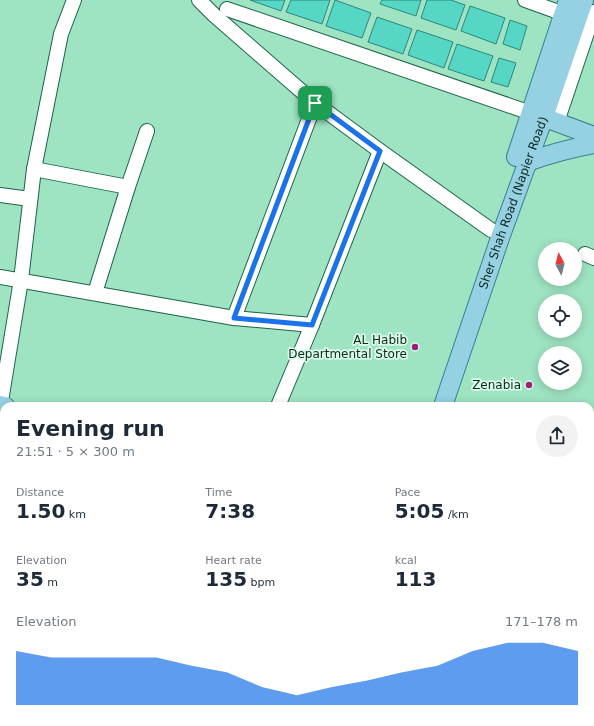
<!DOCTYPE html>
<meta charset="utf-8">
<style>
body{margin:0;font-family:"DejaVu Sans",sans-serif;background:#f2f2f3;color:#1f2937;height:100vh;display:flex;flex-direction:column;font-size:15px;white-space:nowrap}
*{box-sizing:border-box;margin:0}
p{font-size:13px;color:#747a83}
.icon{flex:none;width:22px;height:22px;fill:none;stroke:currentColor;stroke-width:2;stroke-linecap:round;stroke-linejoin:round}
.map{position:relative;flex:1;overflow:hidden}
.sheet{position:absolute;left:0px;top:402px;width:594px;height:324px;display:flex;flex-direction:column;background:#fff;border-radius:12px 12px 0 0;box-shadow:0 2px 10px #0003}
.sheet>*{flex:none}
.needle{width:26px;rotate:353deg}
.controls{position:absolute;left:538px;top:242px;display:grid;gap:8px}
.controls a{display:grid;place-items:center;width:44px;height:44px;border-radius:50%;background:#fff;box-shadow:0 2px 10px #0003;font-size:20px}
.pin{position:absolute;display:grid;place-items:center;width:34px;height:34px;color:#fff;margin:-17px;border-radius:8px;box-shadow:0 2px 6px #0006}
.round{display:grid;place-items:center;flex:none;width:42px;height:42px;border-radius:21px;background:#f2f2f3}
.head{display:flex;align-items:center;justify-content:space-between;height:68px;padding:0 16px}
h1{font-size:22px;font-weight:700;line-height:30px}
.metrics{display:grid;grid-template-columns:repeat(3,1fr);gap:6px;height:68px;padding:4px 16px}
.metrics div{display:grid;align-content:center}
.metrics b{font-size:20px;font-weight:700}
.metrics small{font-size:11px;font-weight:400}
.metrics p{font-size:11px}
.chart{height:112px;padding:8px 16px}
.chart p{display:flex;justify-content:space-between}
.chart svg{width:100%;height:72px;margin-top:4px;fill:#1a73e8;opacity:.7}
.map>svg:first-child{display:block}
</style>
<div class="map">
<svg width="594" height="726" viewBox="0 0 594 726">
<rect width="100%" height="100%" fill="#9ee3c2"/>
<g fill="#56d6c5" stroke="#2f867b">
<polygon points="250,0 285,0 281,11"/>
<polygon points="291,0 330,0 322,24 286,12"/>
<polygon points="335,0 371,13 362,38 326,26"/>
<polygon points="382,0 421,0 416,16 380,4"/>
<polygon points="427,0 451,0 465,5 456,30 421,18"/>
<polygon points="470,6 505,18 496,44 461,31"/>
<polygon points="377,17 412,29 403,54 368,42"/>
<polygon points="510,20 527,26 520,50 503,44"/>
<polygon points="417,30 453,42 444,68 408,55"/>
<polygon points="457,44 493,56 484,81 448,69"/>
<polygon points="499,58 516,63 508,87 491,82"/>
</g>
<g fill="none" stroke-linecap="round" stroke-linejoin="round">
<g stroke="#1c6448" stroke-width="16">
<g id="minor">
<polyline points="199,0 214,15 315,103 380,151 491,230"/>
<polyline points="525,0 564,14"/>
<polyline points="227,9 531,113"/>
<polyline points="557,122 594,12"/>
<polyline points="34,169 128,187"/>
<polyline points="0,195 30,199"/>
<polyline points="585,254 594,258"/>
<polyline points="0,277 234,318 312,325"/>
<polyline points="95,293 128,187 147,131"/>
<polyline points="234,318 315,103"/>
<polyline points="278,406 312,325 380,151"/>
<polyline points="0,407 21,280 34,169 61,34 74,0"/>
<polyline points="0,516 4,517"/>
<polyline points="590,559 594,555"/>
<polyline points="0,645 4,645"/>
<polyline points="425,726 429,722"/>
</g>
</g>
<g stroke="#388192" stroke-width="20">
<g id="major">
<polyline points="532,113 594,136"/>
<polyline points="516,157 568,0"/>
<path d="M527 162C549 154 571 148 594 144"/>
<polyline points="0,405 5,406"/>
<path id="s1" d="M443 406 500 238 544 117 584 0"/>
<polyline points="331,726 332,722"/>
</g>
</g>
<use href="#minor" stroke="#fff" stroke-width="14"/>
<use href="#major" stroke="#95d0e3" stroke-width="18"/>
<g stroke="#224435" stroke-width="3" stroke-dasharray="7 7" stroke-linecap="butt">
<polyline points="590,655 594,651"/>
<polyline points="590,668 594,664"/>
<polyline points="512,726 517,722"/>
<polyline points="526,726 531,722"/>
</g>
</g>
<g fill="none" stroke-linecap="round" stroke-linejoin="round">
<g stroke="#fff" stroke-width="8">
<polygon id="route" points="315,103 380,151 312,325 234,318"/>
</g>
<use href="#route" stroke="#1a73e8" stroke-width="5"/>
</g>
<g fill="#9b1f77" stroke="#dafcea" stroke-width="1.5">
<circle cx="415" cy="347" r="4"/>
<circle cx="529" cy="385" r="4"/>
</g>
<g text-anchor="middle" stroke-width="3.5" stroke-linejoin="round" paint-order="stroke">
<g font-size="12" fill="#0d291d" stroke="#dafcea">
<text dy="4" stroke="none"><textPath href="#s1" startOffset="215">Sher Shah Road (Napier Road)</textPath></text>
</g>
<g font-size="12" fill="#0d291d" stroke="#dafcea" text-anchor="end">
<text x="407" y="344">AL Habib<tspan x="407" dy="14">Departmental Store</tspan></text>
<text x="521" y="389">Zenabia</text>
</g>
</g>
</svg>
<div class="controls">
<a><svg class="needle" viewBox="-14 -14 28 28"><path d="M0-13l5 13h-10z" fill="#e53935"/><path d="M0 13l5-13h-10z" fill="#747a83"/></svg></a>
<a><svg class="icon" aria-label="locate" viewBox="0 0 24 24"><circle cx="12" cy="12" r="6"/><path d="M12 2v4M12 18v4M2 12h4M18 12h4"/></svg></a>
<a><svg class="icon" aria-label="layers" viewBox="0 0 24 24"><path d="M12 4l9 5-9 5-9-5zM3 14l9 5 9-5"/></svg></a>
</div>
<div class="pin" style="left:315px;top:103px;background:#1e9e55"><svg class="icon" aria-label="arrive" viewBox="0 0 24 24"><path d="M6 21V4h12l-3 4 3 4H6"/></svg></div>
<section class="sheet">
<div class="head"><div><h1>Evening run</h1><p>21:51 · 5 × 300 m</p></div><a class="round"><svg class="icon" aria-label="share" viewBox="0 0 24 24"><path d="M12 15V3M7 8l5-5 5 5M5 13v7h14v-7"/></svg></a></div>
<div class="metrics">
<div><p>Distance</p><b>1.50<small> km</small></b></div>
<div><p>Time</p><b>7:38</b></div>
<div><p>Pace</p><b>5:05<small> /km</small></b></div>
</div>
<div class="metrics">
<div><p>Elevation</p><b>35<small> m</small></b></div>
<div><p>Heart rate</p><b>135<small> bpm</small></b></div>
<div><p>kcal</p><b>113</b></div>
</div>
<div class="chart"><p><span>Elevation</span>171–178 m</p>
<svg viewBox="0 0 160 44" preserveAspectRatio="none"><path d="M0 44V11L10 15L20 15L30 15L40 15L50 20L60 24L70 33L80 38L90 33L100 29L110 24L120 20L130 11L140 6L150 6L160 11V44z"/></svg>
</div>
</section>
</div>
